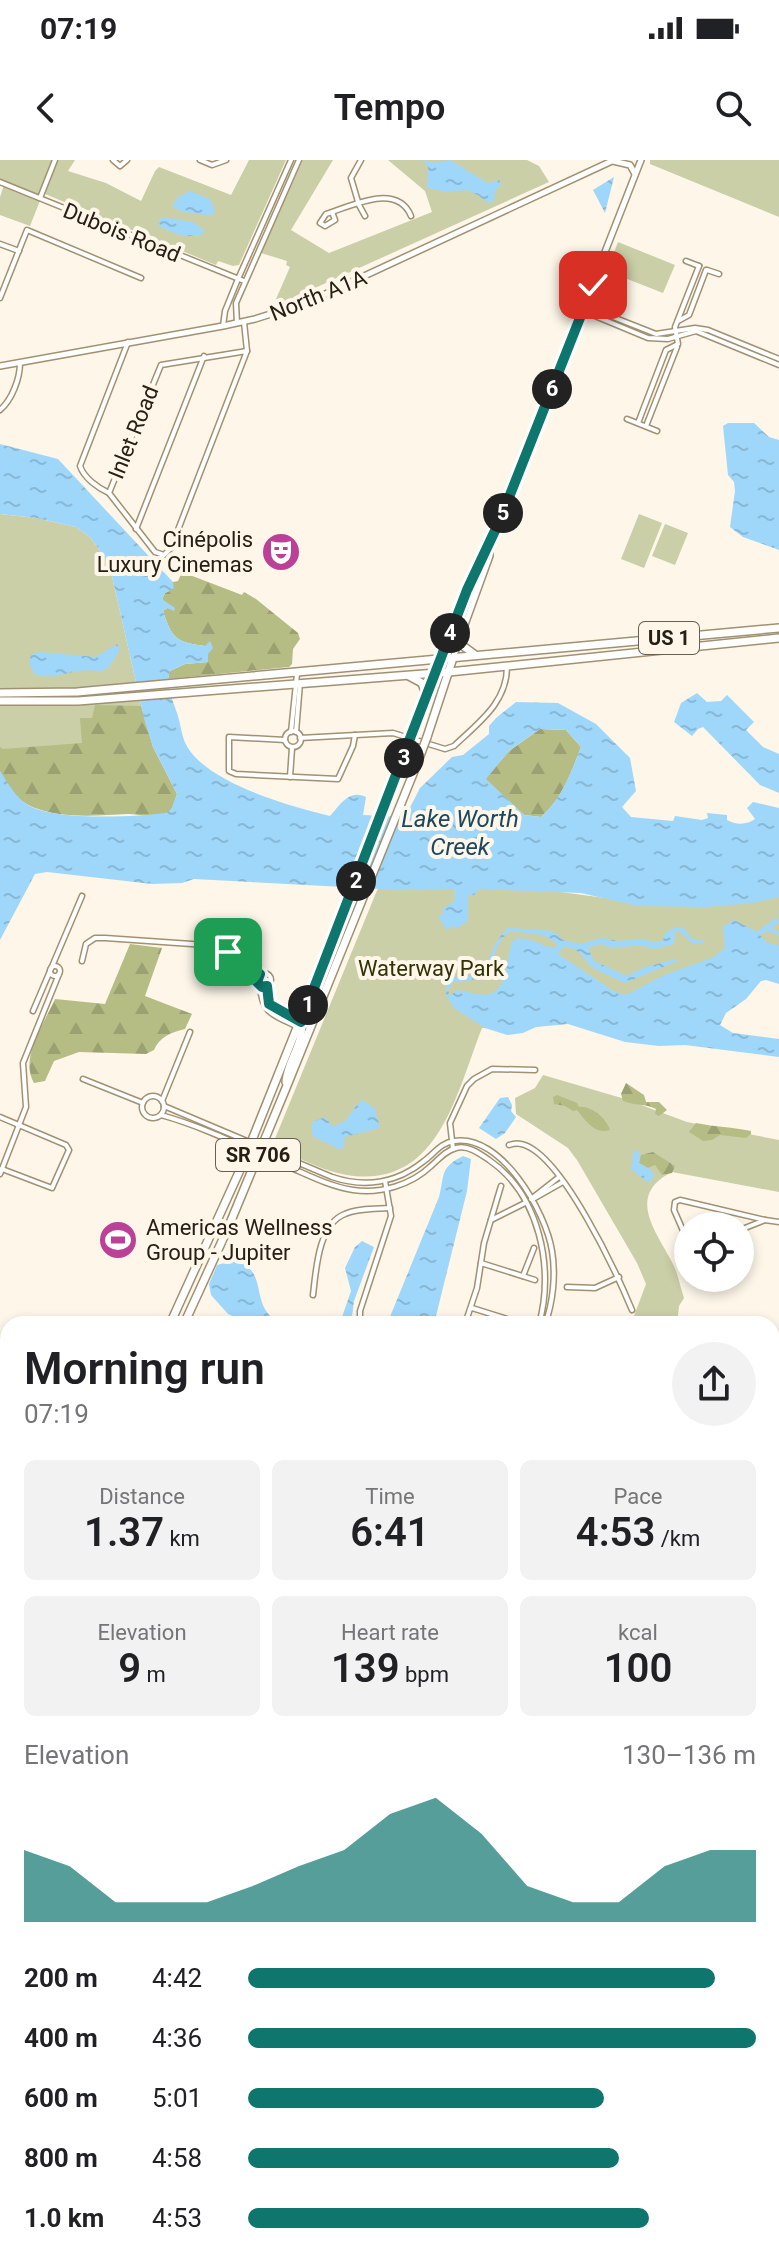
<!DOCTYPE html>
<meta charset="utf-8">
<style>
body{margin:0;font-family:Roboto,sans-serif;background:#f2f2f2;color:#202124;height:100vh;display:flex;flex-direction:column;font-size:30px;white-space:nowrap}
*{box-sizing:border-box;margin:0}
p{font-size:26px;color:#757577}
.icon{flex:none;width:44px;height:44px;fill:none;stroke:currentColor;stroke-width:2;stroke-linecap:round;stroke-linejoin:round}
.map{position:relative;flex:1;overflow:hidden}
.sheet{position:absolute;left:0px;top:1156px;width:780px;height:950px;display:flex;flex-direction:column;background:#fff;border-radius:24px 24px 0 0;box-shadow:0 4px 12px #0003}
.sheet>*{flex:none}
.controls{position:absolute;left:674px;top:1052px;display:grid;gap:16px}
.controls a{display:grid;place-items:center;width:80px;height:80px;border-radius:50%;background:#fff;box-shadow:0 4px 12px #0003;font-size:40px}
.pin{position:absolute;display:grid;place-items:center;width:68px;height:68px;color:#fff;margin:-34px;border-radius:16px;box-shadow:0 4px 12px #0006}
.km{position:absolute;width:40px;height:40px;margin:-20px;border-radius:50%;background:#222;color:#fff;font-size:22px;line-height:40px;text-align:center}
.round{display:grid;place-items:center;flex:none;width:84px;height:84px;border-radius:42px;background:#f2f2f2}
.overview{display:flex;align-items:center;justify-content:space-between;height:136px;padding:0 24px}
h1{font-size:44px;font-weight:600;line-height:60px}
.stats{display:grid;grid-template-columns:repeat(3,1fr);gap:12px;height:136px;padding:8px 24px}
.stats div{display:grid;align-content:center;border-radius:12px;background:#f2f2f2;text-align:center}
.stats b{font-size:40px;font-weight:600}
.stats small{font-size:22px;font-weight:400}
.stats p{font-size:22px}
.chart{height:224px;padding:16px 24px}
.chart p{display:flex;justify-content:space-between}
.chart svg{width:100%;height:144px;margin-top:8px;fill:#0f766e;opacity:.7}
ul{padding:0 24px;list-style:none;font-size:26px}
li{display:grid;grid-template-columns:128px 96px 1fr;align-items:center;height:60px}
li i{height:20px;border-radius:10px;background:#0f766e}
.status{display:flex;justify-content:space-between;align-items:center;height:56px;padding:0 40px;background:#fff;direction:ltr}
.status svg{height:22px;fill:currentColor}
header{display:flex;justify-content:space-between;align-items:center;height:104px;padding:0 24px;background:#fff;font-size:36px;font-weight:600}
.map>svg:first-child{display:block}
</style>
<div class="status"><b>07:19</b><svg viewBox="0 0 49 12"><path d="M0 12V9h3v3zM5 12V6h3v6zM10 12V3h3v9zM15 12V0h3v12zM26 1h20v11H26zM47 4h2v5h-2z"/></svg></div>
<header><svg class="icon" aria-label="back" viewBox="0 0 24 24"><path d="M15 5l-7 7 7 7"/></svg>Tempo<svg class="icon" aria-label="search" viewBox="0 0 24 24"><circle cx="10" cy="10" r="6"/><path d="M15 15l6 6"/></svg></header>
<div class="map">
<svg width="779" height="2105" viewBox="0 0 779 2105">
<defs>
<pattern id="forest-firs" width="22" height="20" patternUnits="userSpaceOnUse" patternTransform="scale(2)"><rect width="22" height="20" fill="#b5bc84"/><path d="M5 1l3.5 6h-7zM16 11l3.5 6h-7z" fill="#9ca171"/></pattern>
<pattern id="water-ripples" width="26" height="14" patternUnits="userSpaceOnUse" patternTransform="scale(2)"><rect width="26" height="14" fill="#9fd7fa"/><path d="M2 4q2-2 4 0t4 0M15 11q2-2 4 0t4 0" fill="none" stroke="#89b8d5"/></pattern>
</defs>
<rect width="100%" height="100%" fill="#fdf6e9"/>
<polygon fill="#fce9d9" points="115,2098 421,2098 418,2105 113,2105"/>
<polygon fill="#fce7e8" points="779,1677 779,1875 772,1872 772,1697"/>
<g fill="#cacfa7">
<polygon points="0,0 56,0 30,66 0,55 0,37 4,25 0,23"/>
<polygon points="57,0 75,0 68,11 106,23 141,41 155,11 159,7 231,35 249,0 286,0 239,105 233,106 218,101 216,105 45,34"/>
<polygon points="303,0 333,0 291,70 329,93 432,52 425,31 388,0 527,0 539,6 549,22 284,142 276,139 290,107 286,105 287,101 261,93"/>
<polygon points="650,0 779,0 779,57 650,4"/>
<polygon points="618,82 675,105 663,133 607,111"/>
<polygon points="0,354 36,358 76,367 90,377 109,403 145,562 3,615 0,611"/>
<polygon points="639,354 662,363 644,408 621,399"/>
<polygon points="665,364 688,373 675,405 652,396"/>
<path d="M378 728H531L635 742 779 733V789L564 862 525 869 482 868C456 934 438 1030 347 1015 322 1011 295 996 272 986Z"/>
<path d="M543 915 625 939 687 962 779 980V1032L672 1012C626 1035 655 1070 672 1102 678 1113 680 1126 684 1138L679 1146 677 1164H638L640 1160 634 1156 646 1124 637 1103 577 1000 568 988 516 954 515 938 535 928Z"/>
<polygon points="772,1200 779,1201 779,1246 772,1246"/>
</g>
<g fill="url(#forest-firs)">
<path d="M182 412 242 435 244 432 256 439 298 473 300 479 293 489 292 504 289 507 168 519 170 511 185 504 208 502 205 486C176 482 172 479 163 451L167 448 162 439 165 433 173 429V422L178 421Z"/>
<path d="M95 545 141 546 153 587 177 634C175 639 174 647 170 651 160 660 139 654 127 654 84 656 18 664 0 612 0 605 0 594 0 587L3 589 82 583 80 558H92Z"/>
<path d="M540 569 566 570 581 587C571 613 562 639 541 657L524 655 485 619 509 591Z"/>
<path d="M130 784 162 788 145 836 192 854 185 869C172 872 159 877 154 890L146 894 79 892 54 901 45 921 34 923C19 898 45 862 55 839L105 844Z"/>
<path d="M626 923 644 935 646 942H659L667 950 659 956 655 954 656 949C645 943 635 946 623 941L621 934Z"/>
<path d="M557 935 577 943 579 947C591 945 607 959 610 970 595 975 585 960 577 950L573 951 565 946 554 944 553 937Z"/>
<path d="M696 963C715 967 733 967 751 971V974L746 978 720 975 712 980 703 981 689 972Z"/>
<polygon points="653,992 675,1006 672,1013 662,1015 655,1005 648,1008 639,1003 641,995"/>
</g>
<g fill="url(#water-ripples)" fill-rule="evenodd">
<polygon points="423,0 434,3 450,0 488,23 499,20 502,25 496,29 494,41 488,43 478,35 466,30 448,32 427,28 428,7"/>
<polygon points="614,17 605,53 593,30"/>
<polygon points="190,31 210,39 215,50 212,56 183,52 172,47 177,38"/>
<polygon points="163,57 193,62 205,71 200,76 181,76 159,66 159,61"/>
<polygon points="754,263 769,277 779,280 779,390 743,377 730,367 735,331 734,322 728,315 723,266 728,263"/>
<path d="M0 284 58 299 173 422 174 429 165 433 162 439 175 448 174 451 167 448 163 451C172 479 176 482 205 486L210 481 213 488 208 494V502L185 504 170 511C166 526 172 538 177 553 181 564 181 577 188 588 211 624 289 646 330 656 341 644 349 629 366 637L363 655 405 657 420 628 452 597 463 595 489 574V566L496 558 516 542 558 543 596 564 630 598 636 631 622 647 631 657 673 661 675 656 702 660 708 658 707 653 727 655V660C736 665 747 665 755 659L747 648 753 642 779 648V737L753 743 708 747 638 746 581 733 479 729 474 735H468V761L456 769 453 766 447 770 438 757 444 753 442 749 455 741 454 729 400 730 194 719 182 723 152 724 47 712 35 714 0 780V611C8 623 15 637 28 645 53 661 135 657 165 653L171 650 177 634 153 587 145 562 109 403 90 377 76 367 36 358 0 354ZM540 569 566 570 581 587C571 613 562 638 541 657L524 655 486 619 509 591Z"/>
<path d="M117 484 120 490 109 507 100 512C77 505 57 522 34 514L29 502 31 495 38 492 96 497Z"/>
<polygon points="697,533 707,542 721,541 727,535 754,562 746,570 763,587 779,594 779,633 760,625 703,567 698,569 692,576 674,562 681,543"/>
<path d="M777 757 779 763 771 768 779 772V776L768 771 760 775 766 782 779 786V824L766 820 761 821 746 839 726 853 720 865 733 873 779 879V897L685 885 659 886 625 882 568 864 536 867 523 873 507 875 485 868 454 848 446 835 447 821 451 816C497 822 483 789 508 768L546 770 556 773 563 780 581 784 601 778 618 781 643 779 653 782 663 781 665 773 676 767H683L691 778 704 781V783H692L679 771 675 772 674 784 655 789 640 785 613 788 600 784 588 788 594 801 627 816 643 808 675 799 678 801 625 823C615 818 604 814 595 809 581 800 584 788 563 787L558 794 615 832 626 835 664 815 712 798 725 788 723 767 734 760 757 772ZM511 771 543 775 558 784 555 788C540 787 531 774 513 780 506 794 509 828 490 834 481 837 467 831 457 830L450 836 448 830 453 822C508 821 482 790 511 771Z"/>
<polygon points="508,937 512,945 511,951 516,957 505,973 496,979 479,968 500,938"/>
<path d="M363 940 375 949 380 968 345 977 343 989H339L312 976V962L325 957 332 966C353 962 348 950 363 940Z"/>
<polygon points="637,990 640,994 639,1003 651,1010 654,1015 651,1022 646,1021 631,1009 634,991"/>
<path d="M463 996 471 999 467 1031 435 1160 432 1164H387L439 1037C445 1015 439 1008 463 996Z"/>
<polygon points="362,1081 374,1087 354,1141 351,1164 336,1164 341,1160 351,1131 345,1108 355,1087"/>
<path d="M232 1101C273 1107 245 1149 283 1164H250L228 1154 211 1135 209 1124 217 1105Z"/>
<polygon points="772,1823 779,1826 779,1869 772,1866"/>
</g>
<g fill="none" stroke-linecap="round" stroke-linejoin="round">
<g stroke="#a19172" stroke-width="7">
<g id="minor">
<polyline points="113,0 120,6 127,0"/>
<polyline points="200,0 212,5 226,0"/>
<polyline points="361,0 351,18 359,45 365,56"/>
<polyline points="0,22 244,121"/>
<polyline points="40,38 55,0"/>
<path d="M332 52 335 60 325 66 320 63 326 54C351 46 397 22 411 56"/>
<polyline points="0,84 19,91"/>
<polyline points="686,101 699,106"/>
<polyline points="707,110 719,114"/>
<polyline points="0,138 27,70 141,118"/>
<polyline points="585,146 656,174 695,168 708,170 779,199"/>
<polyline points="583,151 648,178 668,179 696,171 779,205"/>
<polyline points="678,161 689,155 706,110"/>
<polyline points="237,163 236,143 299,0"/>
<polyline points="223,166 225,151 238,119 291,0"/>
<path d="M128 182 80 306C84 318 98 328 109 333L155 392 164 395 171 388 247 191 244 162"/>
<path d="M0 250C12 240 20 218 20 203"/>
<polyline points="627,259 657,271"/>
<polyline points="638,263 666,190 678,184 675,167 699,106"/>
<polyline points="646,266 677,187"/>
<polyline points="109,333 161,205 247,191"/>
<polyline points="136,369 204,196"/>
<circle cx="293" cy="579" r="8"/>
<polyline points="291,572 297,514"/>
<polyline points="296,572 300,523"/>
<path d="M300 578 393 573 445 589 454 586C478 563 507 543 507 507"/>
<polyline points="285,580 229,577 229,611 236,614 338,619 353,586 355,575"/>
<polyline points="290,617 292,588"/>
<polyline points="82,801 86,784 95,778 105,778 206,785 234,795 260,814"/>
<circle cx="55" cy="811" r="5"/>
<circle cx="264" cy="820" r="7"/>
<path d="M260 826C262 855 274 855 298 867"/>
<polyline points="267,826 269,844 299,861"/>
<polyline points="33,851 82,736"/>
<polyline points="83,919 143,943"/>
<circle cx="153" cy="947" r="11"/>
<polyline points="162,941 190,872"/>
<path d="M164 946 332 1017C365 1028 397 1023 424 1001 434 994 440 983 454 981 501 973 546 1052 552 1091 556 1114 553 1143 545 1164"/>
<path d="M161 955C208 968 251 991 296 1010 314 1018 333 1027 353 1030 381 1034 411 1025 431 1006 439 999 445 991 456 988 468 985 479 993 489 1000 539 1034 555 1108 539 1164"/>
<polyline points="0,957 66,985 69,990 52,1028 2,1009"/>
<path d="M509 985C512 984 518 983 521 984 561 992 617 1114 632 1150"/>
<polyline points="453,989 450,963 467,926 474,919 492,909 535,910"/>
<polyline points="0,1014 26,947 23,903 59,814"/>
<polyline points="531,1039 559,1017"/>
<polyline points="533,1039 563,1022"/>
<polyline points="491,1060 525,1043"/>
<polyline points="740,1070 765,1060 779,1062"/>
<polyline points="688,1082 674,1050 675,1042 680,1040 765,1060"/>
<polyline points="481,1103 535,1120"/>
<polyline points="523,1116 534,1088"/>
<polyline points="567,1127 595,1128 619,1117"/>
<path d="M313 1135C316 1111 318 1064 345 1054 358 1048 376 1049 390 1048"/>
<polyline points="472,1148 523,1164"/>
<polyline points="360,1164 360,1151 391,1056 385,1021"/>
<polyline points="465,1164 477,1128 484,1083 501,1026"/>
<polyline points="0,1264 8,1267"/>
<polyline points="0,1409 8,1389"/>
<polyline points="0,1518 8,1521"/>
<polyline points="0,1663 8,1667"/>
<polyline points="0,2048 8,2051"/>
<polyline points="0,2062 8,2066"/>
<polyline points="436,2098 458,2105 471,2098"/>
<polyline points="487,2098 490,2105"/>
<polyline points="599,2105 601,2098"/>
<polyline points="665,2105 668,2098"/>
<polyline points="670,2105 672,2098"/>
</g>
</g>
<g stroke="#a19172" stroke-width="8">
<g id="tertiary">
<polyline points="613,1 630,5 635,14"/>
<polyline points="0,206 223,166 255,159 306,143 614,0"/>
<polyline points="440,498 472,418 500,360 641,0"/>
<polyline points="453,498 490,396 489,386"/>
<polyline points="772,1588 779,1591"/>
<polyline points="772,1997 779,1996"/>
<polyline points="772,2003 779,2002"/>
<polyline points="427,2105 430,2098"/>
</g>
</g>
<g stroke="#a19172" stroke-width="9">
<g id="secondary">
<polyline points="772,1534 779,1537"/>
<polyline points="772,1547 779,1550"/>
<polyline points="0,1802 8,1806"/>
<polyline points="0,1814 8,1818"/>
<polyline points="678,2098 694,2105"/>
<polyline points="707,2098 724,2105"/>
</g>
</g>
<g stroke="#a19172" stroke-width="10">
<g id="primary">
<polyline points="459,478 463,486 474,494"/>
<polyline points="409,516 422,523 426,535"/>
<polyline points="0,533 77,532 779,468"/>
<polyline points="0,541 78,541 449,512 779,478"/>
<polyline points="414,572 440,498"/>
<polyline points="427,577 453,498"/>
<path d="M286 922C287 901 305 883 301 862"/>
<polyline points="170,1164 240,1010 369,688"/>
<polyline points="184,1164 228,1068 286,928 417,604"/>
<polyline points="0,1215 8,1218"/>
<polyline points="0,1222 8,1225"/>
<polyline points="0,1617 8,1595"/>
<polyline points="0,1648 8,1627"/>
</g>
</g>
<use href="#minor" stroke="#fff" stroke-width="4"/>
<use href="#tertiary" stroke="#fff" stroke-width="5"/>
<use href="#secondary" stroke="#fff" stroke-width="6"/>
<use href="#primary" stroke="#fff" stroke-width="7"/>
<g stroke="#3e372b" stroke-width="2" stroke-dasharray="16 8" stroke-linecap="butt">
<polyline points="0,1248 8,1252"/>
<polyline points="772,1569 779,1572"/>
</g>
<g stroke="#a19172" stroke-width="10" stroke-linecap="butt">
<g id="primary-bridge">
<polyline points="417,604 427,577"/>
<polyline points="369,688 414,572"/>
</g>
</g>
<use href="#primary-bridge" stroke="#fff" stroke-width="7"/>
</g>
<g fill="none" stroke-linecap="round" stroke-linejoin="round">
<g stroke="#fff" stroke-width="16">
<polyline id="route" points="228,792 260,814 257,822 262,827 267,826 269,844 301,862 467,430 500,360 593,125"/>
</g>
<use href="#route" stroke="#0f766e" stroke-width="10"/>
</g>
<defs>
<g id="theatre-disc" transform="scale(2)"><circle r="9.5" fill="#ba4195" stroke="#fdf6e9"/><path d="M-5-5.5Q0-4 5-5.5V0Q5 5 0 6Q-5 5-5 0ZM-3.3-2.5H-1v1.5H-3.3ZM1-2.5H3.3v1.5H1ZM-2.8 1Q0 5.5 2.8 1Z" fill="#fff"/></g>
<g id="stadium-disc" transform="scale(2)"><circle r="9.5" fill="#ba4195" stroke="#fdf6e9"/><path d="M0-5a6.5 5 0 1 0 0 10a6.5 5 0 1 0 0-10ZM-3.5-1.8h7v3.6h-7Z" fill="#fff"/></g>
</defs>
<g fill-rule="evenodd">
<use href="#theatre-disc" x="281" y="392"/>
<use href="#stadium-disc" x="118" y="1080"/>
</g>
<g text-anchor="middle" stroke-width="8" stroke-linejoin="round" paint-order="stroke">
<g fill="#fdf6e9" stroke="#666054" stroke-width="2">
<rect x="639" y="462" width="60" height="32" rx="6"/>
<rect x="216" y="979" width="84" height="32" rx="6"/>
</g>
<g font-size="20" font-weight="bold" fill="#262014">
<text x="669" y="485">US 1</text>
<text x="258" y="1002">SR 706</text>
</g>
<g font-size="22" fill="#262014" stroke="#fdf6e9">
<text transform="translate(122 72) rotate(22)" y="8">Dubois Road</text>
<text transform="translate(318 135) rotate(-22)" y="8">North A1A</text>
<text transform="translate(133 272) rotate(-68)" y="8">Inlet Road</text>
</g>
<g font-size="22" fill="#262014" stroke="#fdf6e9" text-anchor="end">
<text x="253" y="387">Cinépolis<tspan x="253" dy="25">Luxury Cinemas</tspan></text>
<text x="146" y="1075" text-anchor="start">Americas Wellness<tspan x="146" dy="25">Group - Jupiter</tspan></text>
</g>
<g font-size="22" fill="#2f3205" stroke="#fdf6e9">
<text x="431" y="816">Waterway Park</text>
</g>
<g font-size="24" font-style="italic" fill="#1b4760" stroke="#fdf6e9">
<text x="460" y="667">Lake Worth<tspan x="460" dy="28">Creek</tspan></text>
</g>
</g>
</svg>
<div class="controls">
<a><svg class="icon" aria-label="locate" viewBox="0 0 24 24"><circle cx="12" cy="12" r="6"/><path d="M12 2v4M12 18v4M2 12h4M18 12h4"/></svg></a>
</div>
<div class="pin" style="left:228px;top:792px;background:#1e9e55"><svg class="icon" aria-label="arrive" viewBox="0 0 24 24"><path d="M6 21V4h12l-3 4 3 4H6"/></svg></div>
<div class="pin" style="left:593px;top:125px;background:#d93025"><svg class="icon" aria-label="check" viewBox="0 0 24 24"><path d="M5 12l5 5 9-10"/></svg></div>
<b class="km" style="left:308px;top:845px">1</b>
<b class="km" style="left:356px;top:721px">2</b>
<b class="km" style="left:404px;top:598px">3</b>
<b class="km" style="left:450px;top:473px">4</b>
<b class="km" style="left:503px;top:353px">5</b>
<b class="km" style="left:552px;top:229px">6</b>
<section class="sheet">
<div class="overview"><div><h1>Morning run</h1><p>07:19</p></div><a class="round"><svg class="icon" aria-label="share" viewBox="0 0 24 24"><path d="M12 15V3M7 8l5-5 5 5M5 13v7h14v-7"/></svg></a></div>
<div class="stats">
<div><p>Distance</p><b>1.37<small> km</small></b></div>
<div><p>Time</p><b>6:41</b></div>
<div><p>Pace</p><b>4:53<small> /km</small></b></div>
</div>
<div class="stats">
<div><p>Elevation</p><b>9<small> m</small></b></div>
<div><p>Heart rate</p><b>139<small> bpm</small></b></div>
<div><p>kcal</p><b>100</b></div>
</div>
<div class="chart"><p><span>Elevation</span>130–136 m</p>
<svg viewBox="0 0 160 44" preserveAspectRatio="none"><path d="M0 44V22L10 27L20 38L30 38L40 38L50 33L60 27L70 22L80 11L90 6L100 17L110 33L120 38L130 38L140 27L150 22L160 22V44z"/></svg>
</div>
<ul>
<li><b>200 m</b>4:42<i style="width:92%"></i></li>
<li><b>400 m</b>4:36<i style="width:100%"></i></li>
<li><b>600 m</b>5:01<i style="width:70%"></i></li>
<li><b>800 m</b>4:58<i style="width:73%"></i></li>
<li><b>1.0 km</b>4:53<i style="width:79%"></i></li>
</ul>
</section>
</div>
